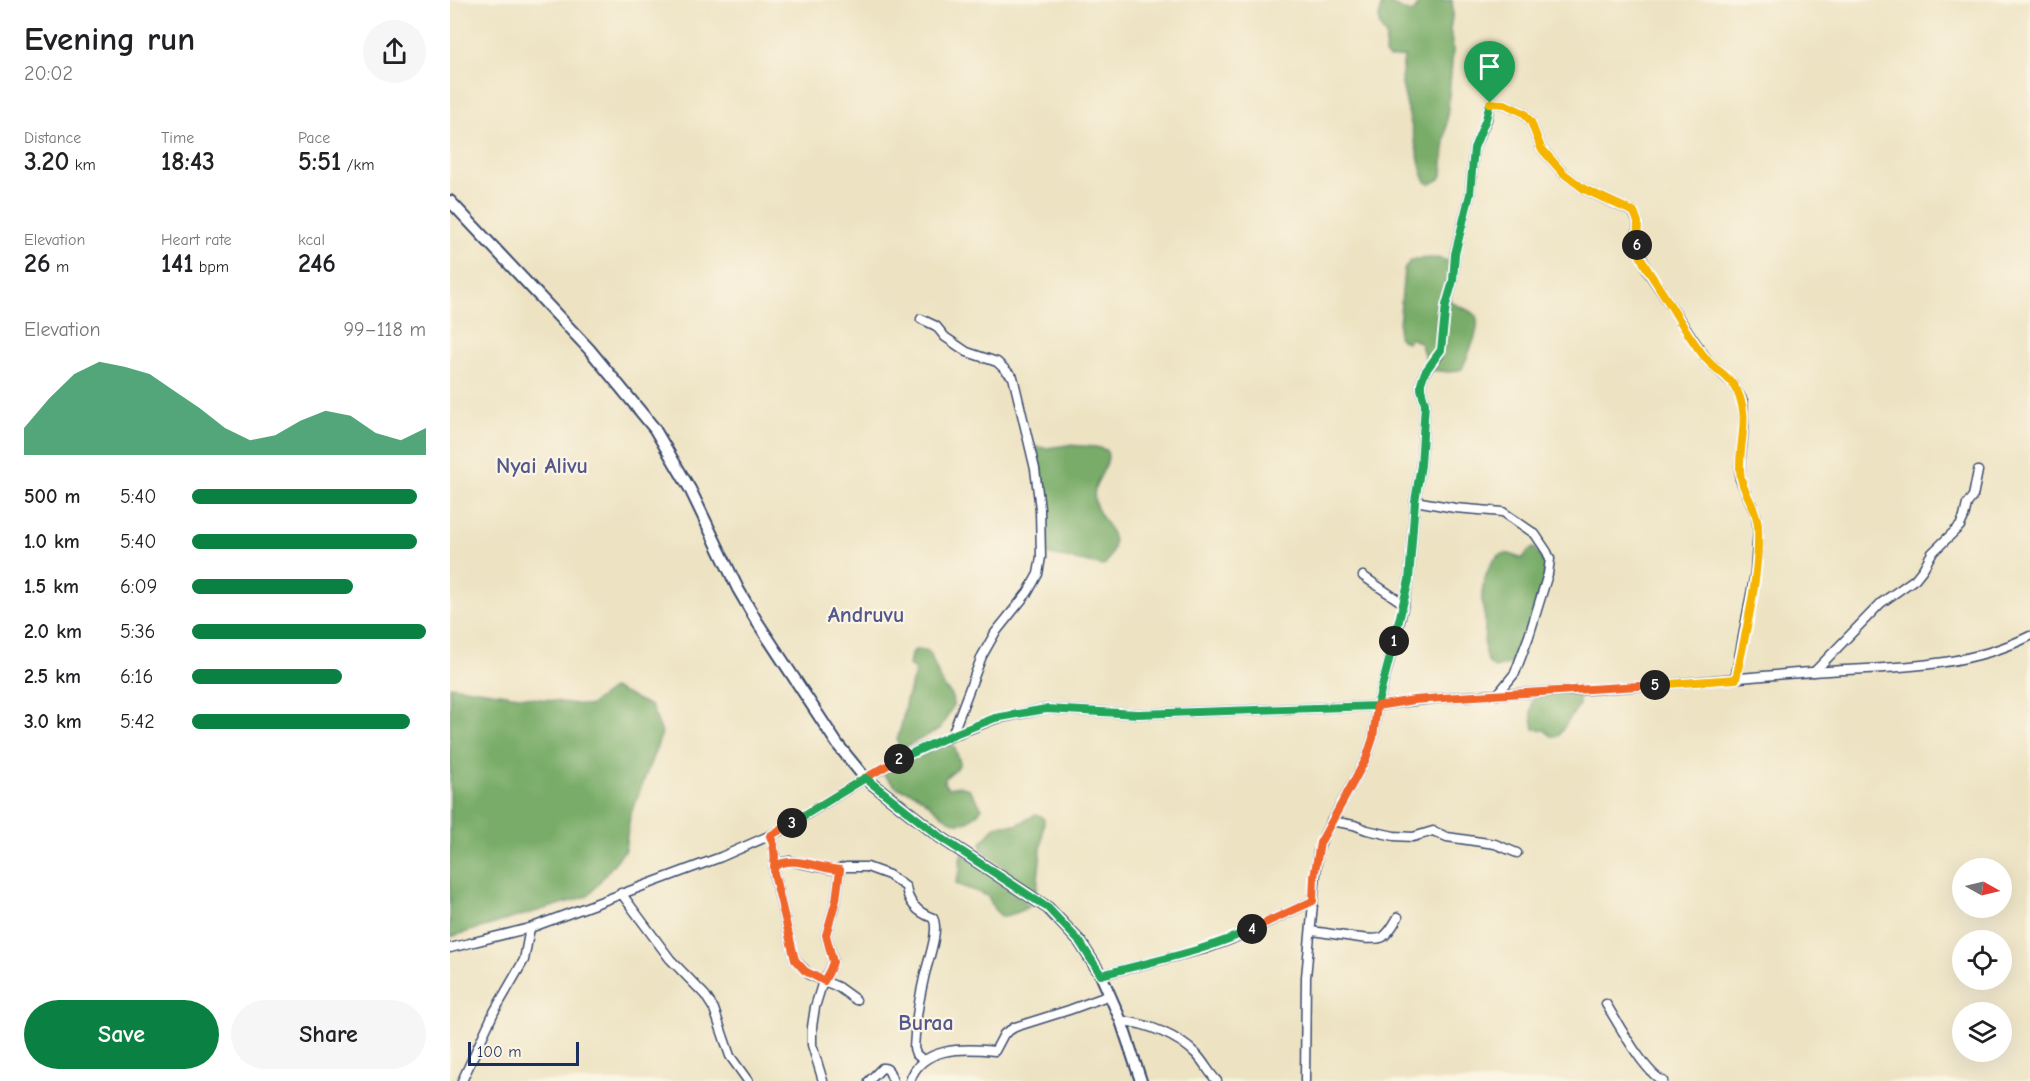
<!DOCTYPE html>
<meta charset="utf-8">
<style>
body{margin:0;font-family:"Comic Neue",sans-serif;background:#f6f6f6;color:#202124;height:100vh;display:flex;flex-direction:column;font-size:22px;white-space:nowrap}
*{box-sizing:border-box;margin:0}
p{font-size:20px;color:#757577}
.icon{flex:none;width:33px;height:33px;fill:none;stroke:currentColor;stroke-width:2;stroke-linecap:round;stroke-linejoin:round}
.map{position:relative;flex:1;overflow:hidden}
.sheet{display:flex;flex-direction:column;background:#fff;width:450px}
.sheet>*{flex:none}
.needle{width:39px;rotate:98deg}
.controls{position:absolute;left:1502px;top:858px;display:grid;gap:12px}
.controls a{display:grid;place-items:center;width:60px;height:60px;border-radius:50%;background:#fff;box-shadow:0 6px 24px #0002;font-size:30px}
.scale{position:absolute;left:18px;bottom:15px;width:111px;box-sizing:border-box;padding-left:6px;border:3px solid #1b2f5e;border-top:0;font-size:16px;line-height:21px;white-space:nowrap;color:#1b2f5e;-webkit-text-stroke:4px #fcf5e5;paint-order:stroke}
.pin{position:absolute;display:grid;place-items:center;width:51px;height:51px;color:#fff;margin:-62px -26px;border-radius:50% 50% 50% 0;rotate:-45deg;box-shadow:0 0 6px #0007}
.pin .icon{rotate:45deg}
.km{position:absolute;width:30px;height:30px;margin:-15px;border-radius:50%;background:#222;color:#fff;font-size:16px;line-height:30px;text-align:center}
.round{display:grid;place-items:center;flex:none;width:63px;height:63px;border-radius:32px;background:#f6f6f6}
.summary{display:flex;align-items:center;justify-content:space-between;height:102px;padding:0 24px}
h1{font-size:33px;font-weight:800;line-height:45px}
.figures{display:grid;grid-template-columns:repeat(3,1fr);gap:9px;height:102px;padding:6px 24px}
.figures div{display:grid;align-content:center}
.figures b{font-size:26px;font-weight:800}
.figures small{font-size:16px;font-weight:400}
.figures p{font-size:16px}
.chart{height:168px;padding:12px 24px}
.chart p{display:flex;justify-content:space-between}
.chart svg{width:100%;height:108px;margin-top:6px;fill:#0b8043;opacity:.7}
.action{display:flex;gap:12px;margin-top:auto;padding:12px 24px}
.action a{flex:1;height:69px;border-radius:36px;background:#0b8043;color:#fff;font-size:24px;font-weight:800;line-height:69px;text-align:center}
.action a+a{background:#f6f6f6;color:#202124}
ul{padding:0 24px;list-style:none;font-size:20px}
li{display:grid;grid-template-columns:96px 72px 1fr;align-items:center;height:45px}
li i{height:15px;border-radius:8px;background:#0b8043}
main{display:flex;flex:1;min-height:0}
.map>svg:first-child{display:block}
</style>
<main>
<section class="sheet">
<div class="summary"><div><h1>Evening run</h1><p>20:02</p></div><a class="round"><svg class="icon" aria-label="share" viewBox="0 0 24 24"><path d="M12 15V3M7 8l5-5 5 5M5 13v7h14v-7"/></svg></a></div>
<div class="figures">
<div><p>Distance</p><b>3.20<small> km</small></b></div>
<div><p>Time</p><b>18:43</b></div>
<div><p>Pace</p><b>5:51<small> /km</small></b></div>
</div>
<div class="figures">
<div><p>Elevation</p><b>26<small> m</small></b></div>
<div><p>Heart rate</p><b>141<small> bpm</small></b></div>
<div><p>kcal</p><b>246</b></div>
</div>
<div class="chart"><p><span>Elevation</span>99–118 m</p>
<svg viewBox="0 0 160 44" preserveAspectRatio="none"><path d="M0 44V33L10 21L20 11L30 6L40 8L50 11L60 18L70 25L80 33L90 38L100 36L110 30L120 26L130 28L140 35L150 38L160 33V44z"/></svg>
</div>
<ul>
<li><b>500 m</b>5:40<i style="width:96%"></i></li>
<li><b>1.0 km</b>5:40<i style="width:96%"></i></li>
<li><b>1.5 km</b>6:09<i style="width:69%"></i></li>
<li><b>2.0 km</b>5:36<i style="width:100%"></i></li>
<li><b>2.5 km</b>6:16<i style="width:64%"></i></li>
<li><b>3.0 km</b>5:42<i style="width:93%"></i></li>
</ul>
<div class="action"><a>Save</a><a>Share</a></div>
</section>
<div class="map">
<svg width="1580" height="1081" viewBox="0 0 1580 1081">
<rect width="100%" height="100%" fill="#fcf5e5"/>
<filter id="ink" filterUnits="userSpaceOnUse"><feTurbulence type="fractalNoise" baseFrequency=".0167" numOctaves="2"/><feDisplacementMap in="SourceGraphic" scale="12" xChannelSelector="R" yChannelSelector="G"/><feConvolveMatrix kernelMatrix="1 2 1 2 8 2 1 2 1" color-interpolation-filters="sRGB"/></filter>
<filter id="wash" filterUnits="userSpaceOnUse"><feTurbulence type="fractalNoise" baseFrequency=".008" numOctaves="4" result="noise"/><feDisplacementMap in="SourceGraphic" scale="24" xChannelSelector="R" yChannelSelector="G"/><feGaussianBlur stdDeviation="1.35" result="paint"/><feColorMatrix in="noise" values="0 0 0 0 0 0 0 0 0 0 0 0 0 0 0 0 0 1.4 0 .05"/><feComposite in="paint" operator="in"/></filter>
<g filter="url(#wash)">
<rect width="100%" height="100%" fill="#ede3c3"/>
<g fill="#78ac68" stroke="#4a6e63" stroke-width="1.5">
<polygon points="969,0 1002,0 1003,11 1000,29 1003,50 992,175 990,179 981,184 977,183 972,173 951,80 954,57 939,58 935,54 936,36 930,27 929,21 930,10 933,4 938,3 960,13 965,11"/>
<path d="M966 259C978 259 994 255 1002 265L1000 301C1007 306 1019 309 1025 315 1034 325 1016 358 1012 369L1000 372 980 370 970 343 961 338 957 342 951 340 948 336 954 270 960 261Z"/>
<path d="M618 445 646 447 656 450C663 462 648 475 645 489 638 521 683 529 654 566L596 554 593 483 586 447 597 448Z"/>
<path d="M1084 548 1096 566 1095 577 1073 646 1061 663 1045 668C1029 660 1036 635 1035 621 1035 614 1032 608 1032 602 1031 589 1037 562 1050 555 1057 551 1065 556 1072 559L1079 550Z"/>
<polygon points="465,650 476,650 480,653 488,674 495,688 502,695 503,706 490,729 449,750 447,740 452,723 456,700 465,674 464,669 459,665 461,654"/>
<polygon points="0,686 139,706 163,688 201,706 212,733 180,816 175,850 138,896 0,937"/>
<polygon points="1129,694 1129,705 1108,736 1103,737 1094,730 1084,729 1081,712 1083,695"/>
<path d="M499 744 504 746 510 762 508 767 495 778 494 783 498 788 509 786 519 789 532 808C506 843 490 808 466 794 461 791 454 790 448 788 443 785 439 779 434 775V770Z"/>
<polygon points="586,814 591,816 594,820 587,890 582,892 532,849 531,843 544,828 549,825 567,825"/>
<path d="M512 853 580 906 566 913 552 917 544 909 538 896 506 884C506 879 509 876 510 871 512 864 508 860 512 853Z"/>
</g>
</g>
<g filter="url(#ink)">
<g fill="none" stroke-linecap="round" stroke-linejoin="round">
<g stroke="#3a4a6d" stroke-width="11">
<g id="minor">
<polyline points="471,319 486,326 495,337 517,352 547,362 563,377 585,469 590,509 591,557 588,574 578,592 545,633 532,656 502,735"/>
<polyline points="965,501 1005,508 1053,512 1085,534 1097,552 1100,559 1098,574 1079,636 1065,673 1047,695"/>
<polyline points="913,576 954,604"/>
<polyline points="1364,672 1431,603 1465,579 1473,569 1482,553 1510,526 1514,517 1517,504 1523,496 1528,471"/>
<polyline points="881,821 904,825 917,830 944,836 963,837 983,831 997,837 1045,844 1067,853"/>
<polyline points="320,836 323,841 325,855 324,874 345,960 360,975 388,987 406,1000"/>
<path d="M324 867 329 863 340 861 385 870 396 867H417L439 875 456 887C458 903 469 913 483 918 490 931 477 963 474 978 469 1000 465 1025 464 1048L466 1054 473 1060"/>
<polyline points="171,893 220,959 255,995 264,1009 280,1056 298,1081"/>
<path d="M861 931C876 932 923 943 933 937 940 932 944 924 948 917"/>
<path d="M0 948 80 928 271 857 330 831 415 778 468 750 545 719 595 709 688 714 927 706C1000 694 1075 694 1149 689 1220 685 1291 677 1362 672 1436 667 1513 670 1580 636"/>
<polyline points="651,975 755,949 782,939 863,901"/>
<path d="M1156 1004C1168 1023 1194 1072 1213 1081"/>
<path d="M671 1021C697 1023 728 1036 746 1054 754 1062 759 1073 767 1081"/>
<polyline points="12,1081 44,1012 74,960 80,928"/>
<polyline points="373,1081 362,1045 362,1027 365,1007 373,981 380,970 383,961 376,935 386,900 390,870"/>
<path d="M419 1081 432 1068C440 1067 440 1075 443 1081"/>
<path d="M460 1081C471 1046 514 1048 545 1051L554 1034 565 1027 619 1010 660 995"/>
<polyline points="855,1081 856,977 868,852 874,835 916,759 923,738 927,706 950,621 959,580 965,501 971,465 975,404 971,389 971,383 975,372 988,356 991,350 996,305 1003,281 1005,253 1020,194 1024,148 1037,119 1040,103 1055,104 1074,113 1081,122 1091,148 1113,173 1134,189 1183,212 1188,222 1187,233 1189,251 1198,272 1258,361 1282,383 1293,401 1294,427 1290,464 1290,479 1306,515 1308,529 1305,573 1285,679"/>
</g>
</g>
<g stroke="#3a4a6d" stroke-width="14">
<polyline id="tertiary" points="0,201 139,349 204,428 240,489 288,589 306,620 388,745 415,778 490,837 598,908 630,942 651,975 671,1021 691,1081"/>
</g>
<use href="#minor" stroke="#fff" stroke-width="8"/>
<use href="#tertiary" stroke="#fff" stroke-width="10"/>
</g>
</g>
<g fill="none" stroke-linecap="round" stroke-linejoin="round" filter="url(#ink)">
<g stroke="#fff" stroke-width="12">
<polyline id="split-1" points="944,641 959,580 965,501 971,465 975,404 971,389 971,383 975,372 991,350 996,305 1003,281 1005,254 1020,194 1024,148 1036,119 1040,103"/>
</g>
<g stroke="#fff" stroke-width="12">
<polyline id="split-2" points="449,759 502,735 545,718 596,709 688,714 927,706 944,641"/>
</g>
<g stroke="#fff" stroke-width="12">
<path id="split-3" d="M342 823 320 836C325 846 325 857 324 867 342 854 369 869 390 870L386 900 376 935 383 962 380 970 374 981 355 971 345 960 324 873 325 855 323 841 320 836 415 778 449 759"/>
</g>
<g stroke="#fff" stroke-width="12">
<path id="split-4" d="M342 823 415 778 490 837 598 908 630 942 651 975C702 961 754 952 802 929"/>
</g>
<g stroke="#fff" stroke-width="12">
<polyline id="split-5" points="802,929 863,901 864,877 870,843 916,759 923,738 927,706 964,700 992,698 1205,685"/>
</g>
<g stroke="#fff" stroke-width="12">
<path id="split-6" d="M1187 245C1191 263 1201 274 1210 289 1226 313 1239 339 1258 361 1266 370 1277 375 1284 386 1302 413 1289 440 1290 470 1290 490 1307 506 1308 526 1310 575 1296 631 1286 679L1205 685"/>
</g>
<g stroke="#fff" stroke-width="12">
<polyline id="split-7" points="1040,103 1055,104 1074,113 1081,122 1091,148 1113,173 1134,189 1184,212 1188,222 1187,245"/>
</g>
<use href="#split-1" stroke="#22a559" stroke-width="8"/>
<use href="#split-2" stroke="#22a559" stroke-width="8"/>
<use href="#split-3" stroke="#f0652b" stroke-width="8"/>
<use href="#split-4" stroke="#22a559" stroke-width="8"/>
<use href="#split-5" stroke="#f0652b" stroke-width="8"/>
<use href="#split-6" stroke="#f5b400" stroke-width="8"/>
<use href="#split-7" stroke="#f5b400" stroke-width="8"/>
</g>
<g text-anchor="middle" stroke-width="4.5" stroke-linejoin="round" paint-order="stroke">
<g font-size="22" font-weight="bold" fill="#535a8b" stroke="#fcf5e5">
<text x="92" y="473">Nyai Alivu</text>
<text x="416" y="622">Andruvu</text>
<text x="476" y="1030">Buraa</text>
</g>
</g>
</svg>
<div class="controls">
<a><svg class="needle" viewBox="-14 -14 28 28"><path d="M0-13l5 13h-10z" fill="#e53935"/><path d="M0 13l5-13h-10z" fill="#757577"/></svg></a>
<a><svg class="icon" aria-label="locate" viewBox="0 0 24 24"><circle cx="12" cy="12" r="6"/><path d="M12 2v4M12 18v4M2 12h4M18 12h4"/></svg></a>
<a><svg class="icon" aria-label="layers" viewBox="0 0 24 24"><path d="M12 4l9 5-9 5-9-5zM3 14l9 5 9-5"/></svg></a>
</div>
<div class="scale">100 m</div>
<div class="pin" style="left:1040px;top:103px;background:#1e9e55"><svg class="icon" aria-label="arrive" viewBox="0 0 24 24"><path d="M6 21V4h12l-3 4 3 4H6"/></svg></div>
<b class="km" style="left:944px;top:641px">1</b>
<b class="km" style="left:449px;top:759px">2</b>
<b class="km" style="left:342px;top:823px">3</b>
<b class="km" style="left:802px;top:929px">4</b>
<b class="km" style="left:1205px;top:685px">5</b>
<b class="km" style="left:1187px;top:245px">6</b>
</div>
</main>
